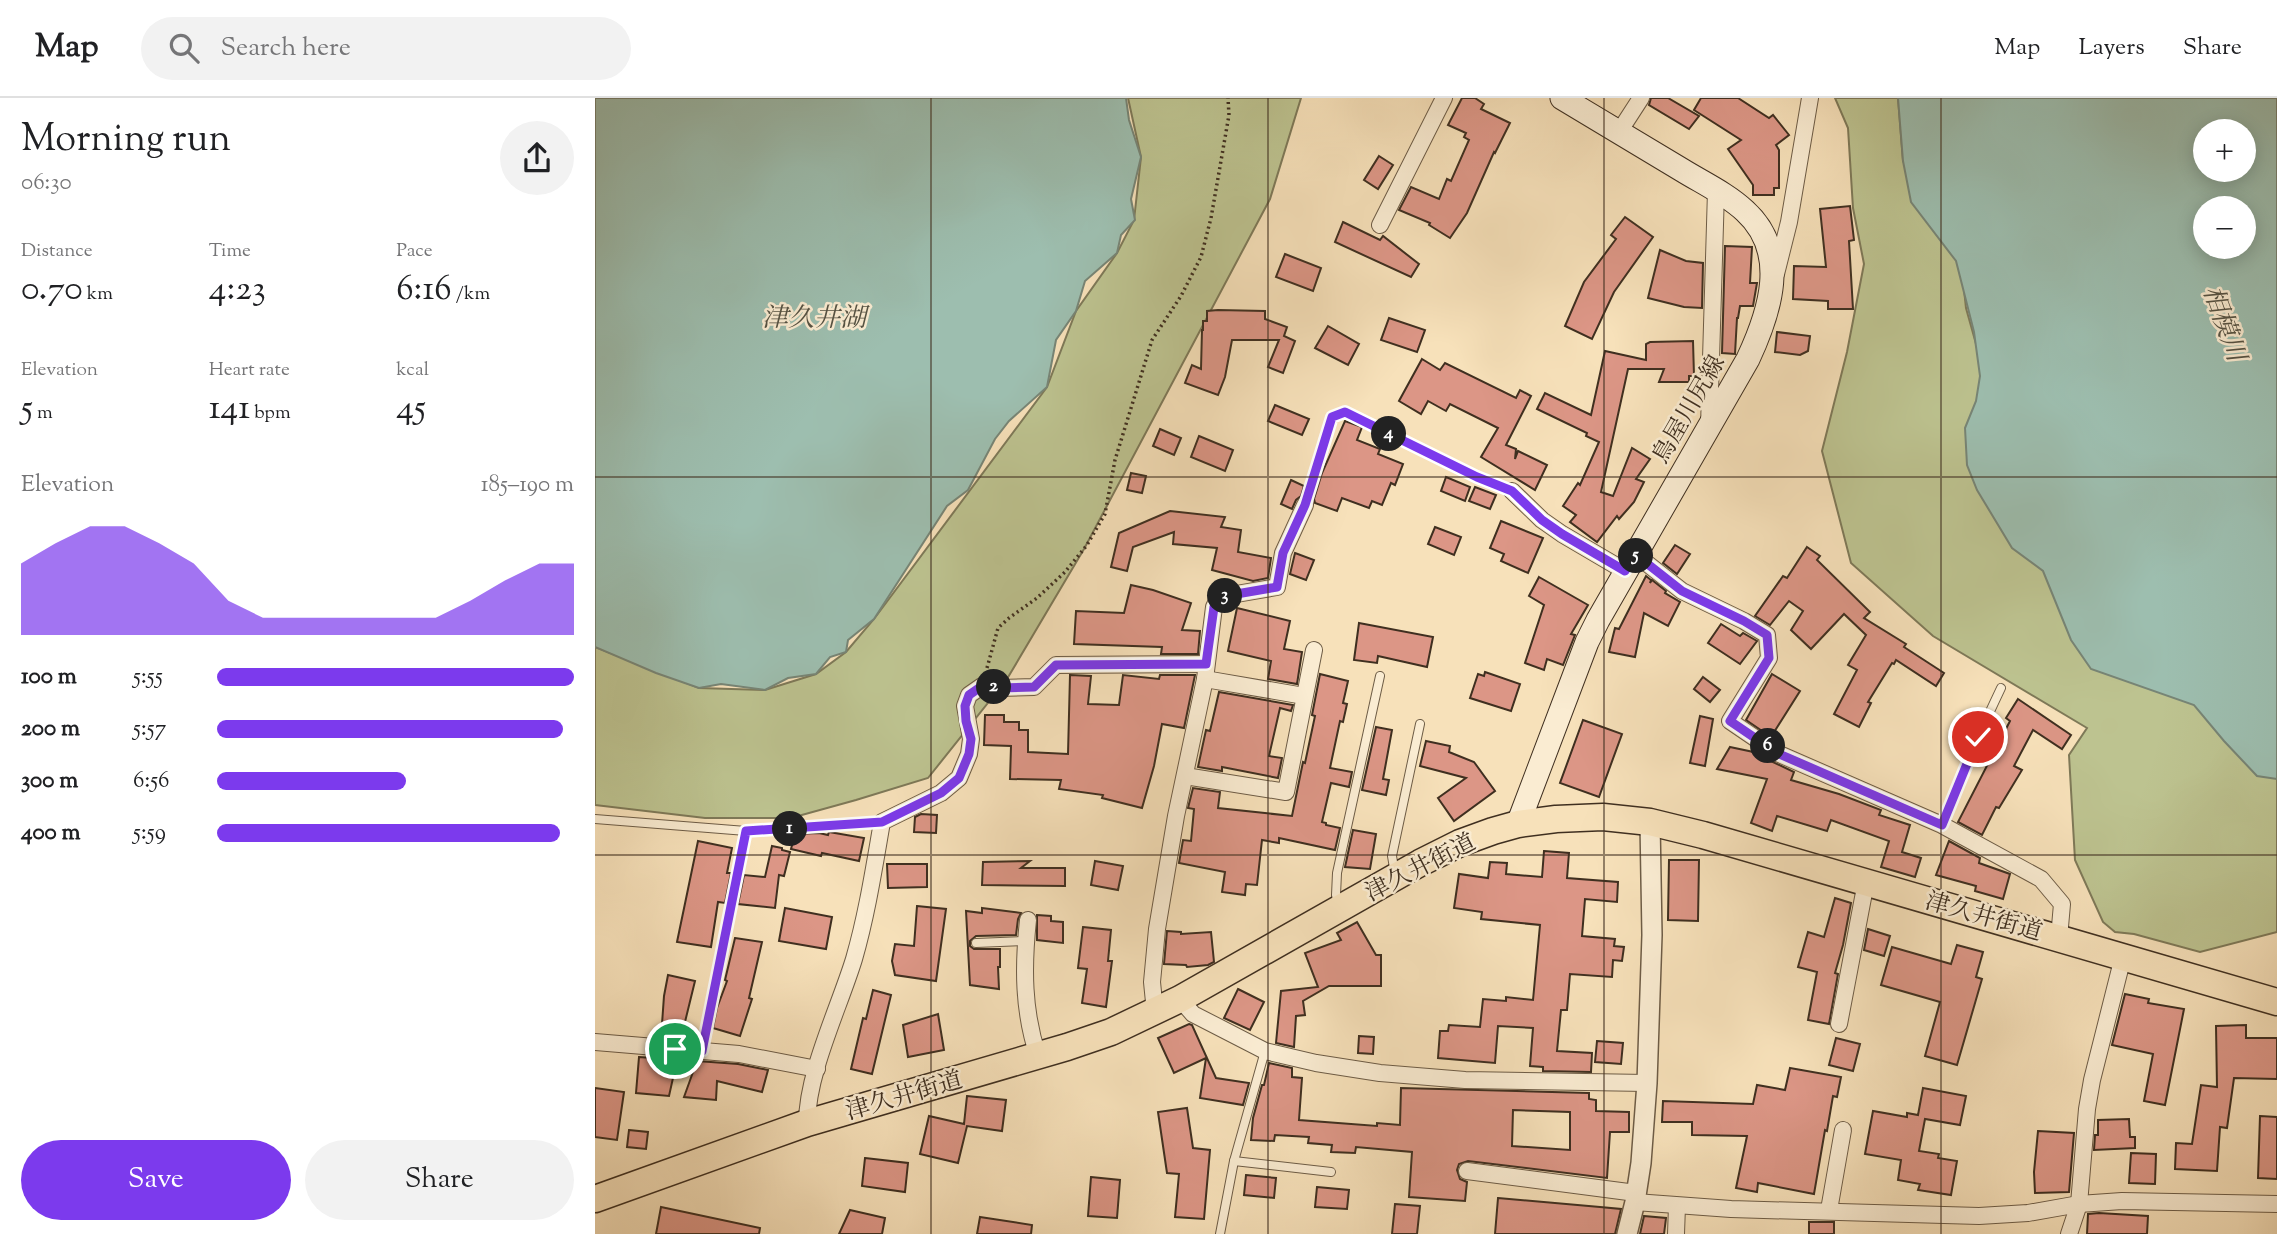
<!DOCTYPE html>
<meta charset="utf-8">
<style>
body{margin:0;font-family:"Sorts Mill Goudy","Noto Serif JP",serif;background:#f2f2f2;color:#202124;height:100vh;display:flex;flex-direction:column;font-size:26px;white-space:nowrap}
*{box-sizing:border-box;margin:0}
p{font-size:23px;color:#757577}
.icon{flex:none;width:38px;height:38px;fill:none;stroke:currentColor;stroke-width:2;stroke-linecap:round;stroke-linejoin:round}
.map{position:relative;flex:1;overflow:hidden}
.sheet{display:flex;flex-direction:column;background:#fff;width:595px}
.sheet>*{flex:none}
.controls{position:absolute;left:1598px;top:21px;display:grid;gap:14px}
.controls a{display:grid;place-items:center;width:63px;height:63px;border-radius:50%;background:#fff;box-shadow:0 4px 18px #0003;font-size:35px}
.pin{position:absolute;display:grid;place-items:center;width:60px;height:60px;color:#fff;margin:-30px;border:4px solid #fff;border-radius:50%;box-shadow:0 2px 7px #0007}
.km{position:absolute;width:35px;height:35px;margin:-18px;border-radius:50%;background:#222;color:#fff;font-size:19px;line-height:35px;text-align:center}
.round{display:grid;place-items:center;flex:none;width:74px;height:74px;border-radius:37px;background:#f2f2f2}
.head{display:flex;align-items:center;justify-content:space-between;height:119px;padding:0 21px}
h1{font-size:38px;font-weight:600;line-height:52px}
.metrics{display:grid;grid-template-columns:repeat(3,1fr);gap:10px;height:119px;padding:7px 21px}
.metrics div{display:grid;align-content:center}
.metrics b{font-size:35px;font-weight:600}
.metrics small{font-size:19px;font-weight:400}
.metrics p{font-size:19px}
.chart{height:196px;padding:14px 21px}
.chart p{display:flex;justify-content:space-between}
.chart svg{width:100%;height:126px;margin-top:7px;fill:#7c3aed;opacity:.7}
.cta{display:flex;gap:14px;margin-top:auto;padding:14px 21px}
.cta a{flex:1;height:80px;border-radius:42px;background:#7c3aed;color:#fff;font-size:28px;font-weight:600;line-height:80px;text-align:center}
.cta a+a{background:#f2f2f2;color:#202124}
ul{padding:0 21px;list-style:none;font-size:23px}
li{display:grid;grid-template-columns:112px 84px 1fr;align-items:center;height:52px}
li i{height:18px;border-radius:9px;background:#7c3aed}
header{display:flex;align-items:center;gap:42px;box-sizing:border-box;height:98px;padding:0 35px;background:#fff;border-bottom:2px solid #e0e0e0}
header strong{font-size:33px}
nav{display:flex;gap:38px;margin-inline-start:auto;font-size:24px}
.search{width:490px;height:63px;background:#f2f2f2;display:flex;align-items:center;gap:18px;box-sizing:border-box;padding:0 24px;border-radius:38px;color:#757577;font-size:26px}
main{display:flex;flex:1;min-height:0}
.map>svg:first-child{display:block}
</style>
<header>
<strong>Map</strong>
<div class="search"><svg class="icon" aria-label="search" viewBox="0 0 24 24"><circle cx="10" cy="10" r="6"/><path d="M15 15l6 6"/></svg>Search here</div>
<nav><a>Map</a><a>Layers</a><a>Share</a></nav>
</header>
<main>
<section class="sheet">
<div class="head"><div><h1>Morning run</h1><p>06:30</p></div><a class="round"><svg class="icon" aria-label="share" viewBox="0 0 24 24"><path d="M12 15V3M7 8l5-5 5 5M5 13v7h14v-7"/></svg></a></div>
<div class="metrics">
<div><p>Distance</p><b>0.70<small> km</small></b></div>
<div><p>Time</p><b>4:23</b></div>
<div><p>Pace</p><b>6:16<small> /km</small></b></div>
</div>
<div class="metrics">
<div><p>Elevation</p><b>5<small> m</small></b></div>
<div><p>Heart rate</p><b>141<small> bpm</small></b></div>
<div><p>kcal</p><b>45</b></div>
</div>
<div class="chart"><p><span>Elevation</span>185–190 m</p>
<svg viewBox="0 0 160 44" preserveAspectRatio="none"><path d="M0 44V19L10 12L20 6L30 6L40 12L50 19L60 32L70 38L80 38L90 38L100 38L110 38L120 38L130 32L140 25L150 19L160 19V44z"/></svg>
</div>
<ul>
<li><b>100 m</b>5:55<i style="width:100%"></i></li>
<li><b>200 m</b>5:57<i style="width:97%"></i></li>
<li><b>300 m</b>6:56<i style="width:53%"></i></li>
<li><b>400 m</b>5:59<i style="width:96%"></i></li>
</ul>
<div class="cta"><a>Save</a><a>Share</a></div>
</section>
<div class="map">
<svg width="1682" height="1136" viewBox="0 0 1682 1136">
<rect width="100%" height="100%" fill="#f7e1ba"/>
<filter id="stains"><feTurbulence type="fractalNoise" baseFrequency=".00286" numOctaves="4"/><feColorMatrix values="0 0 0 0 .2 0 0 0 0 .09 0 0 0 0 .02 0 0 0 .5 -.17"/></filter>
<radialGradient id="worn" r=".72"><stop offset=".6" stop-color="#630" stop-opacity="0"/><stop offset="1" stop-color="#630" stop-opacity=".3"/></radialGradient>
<g fill="#bdc390" stroke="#7e7958" stroke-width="2">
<polygon points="533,0 706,0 675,101 489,451 412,581 333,680 261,702 196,720 110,720 0,707 0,549 104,590 170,592 221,576 251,554 279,521 452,289 481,213 522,155 539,122 546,59"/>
<polygon points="1240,0 1303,0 1308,63 1366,163 1371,210 1390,278 1454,474 1604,607 1682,680 1682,834 1605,854 1539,836 1520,834 1508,824 1480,762 1474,657 1492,630 1338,538 1256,465 1227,353 1252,254 1269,166 1258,110 1253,30"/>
</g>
<g fill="#9dbeaf" stroke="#778576" stroke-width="2" fill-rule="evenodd">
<polygon points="0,0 531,0 534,22 546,59 536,101 540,122 526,137 522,155 490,183 481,213 461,242 452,289 414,323 400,341 373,392 352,408 279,521 253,542 251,554 235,559 221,576 193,580 170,592 126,586 104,590 61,575 0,549"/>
<path d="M1303 0H1682V681L1662 678 1629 643 1599 607 1496 571 1476 542 1448 473 1417 450 1382 392 1372 367 1370 330 1381 303 1385 278 1379 234 1361 163 1316 104 1308 63ZM1610 33H1648V72H1610ZM1610 110H1648V149H1610Z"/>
</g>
<g fill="#dc9686" stroke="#3f2f20" stroke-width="2" fill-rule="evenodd">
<polygon points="867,0 880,0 889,6 886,11 915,25 900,55 899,54 872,115 855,140 834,127 835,125 804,112 816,89 844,101 852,81 856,83 874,42 869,39 871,35 853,27"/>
<polygon points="1056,0 1073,0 1104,18 1094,31 1054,7"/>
<polygon points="1106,0 1143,0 1174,20 1178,17 1194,37 1181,47 1184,52 1184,90 1179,90 1179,97 1158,97 1158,87 1133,51 1146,42 1099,12"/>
<polygon points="784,58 798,67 783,91 769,82"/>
<polygon points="1255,108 1259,142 1254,143 1258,211 1233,211 1233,203 1198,201 1199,168 1231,169 1225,111"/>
<polygon points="1030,119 1058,139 1019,194 997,241 970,228 989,184 1021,141 1016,137"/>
<polygon points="748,124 785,142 788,138 824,166 816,179 740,144"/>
<polygon points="1130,148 1157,149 1155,185 1162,185 1158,208 1145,208 1143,220 1142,220 1140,256 1127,255"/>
<polygon points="1065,152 1091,163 1108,165 1107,210 1089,209 1053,200"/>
<polygon points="690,156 726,170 718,193 681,179"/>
<polygon points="623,212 670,213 670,221 692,229 689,238 700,243 688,275 673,269 684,242 637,242 630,279 623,297 590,285 597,267 606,271 607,232 608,232 608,223 612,223 612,213"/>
<polygon points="794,220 830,232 822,254 786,242"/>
<polygon points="733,228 764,246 753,267 720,250"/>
<polygon points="1182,234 1215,238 1213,253 1205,257 1180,254"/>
<polygon points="1098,243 1099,278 1094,278 1094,284 1064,284 1069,271 1033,271 1006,394 1018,398 1037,350 1055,361 1041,381 1049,384 1039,404 1024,421 1022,418 1002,444 975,424 981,417 968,408 983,385 985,387 1004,344 991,338 992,335 942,311 950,295 996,317 1010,253 1051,262 1051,246 1055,244"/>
<polygon points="827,261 845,272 850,265 921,300 925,292 936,298 911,347 921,351 920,361 923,353 952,367 940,392 886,359 903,330 855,306 851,313 833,303 826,316 804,303"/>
<polygon points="680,307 714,321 707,337 673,323"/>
<polygon points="750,323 767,329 762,342 785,351 783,356 808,366 800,387 796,385 787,407 777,403 774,410 747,400 742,413 720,405 719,401 727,375"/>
<polygon points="565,331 586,340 579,357 558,348"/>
<polygon points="604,338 638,352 630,373 596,359"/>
<polygon points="536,375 551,378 547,395 532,392"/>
<polygon points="851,379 875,389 870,403 846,393"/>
<polygon points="696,382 709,388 706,398 701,402 697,411 686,406"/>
<polygon points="880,389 901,397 895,411 874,403"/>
<polygon points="575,413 630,419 626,429 646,432 643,454 676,460 673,480 658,483 617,472 622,450 578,446 579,434 538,449 532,473 516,469 524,435"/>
<polygon points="906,423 948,440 933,475 906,463 909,456 895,450"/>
<polygon points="840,429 866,439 859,457 833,446"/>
<polygon points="1080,447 1095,456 1082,476 1068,465"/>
<polygon points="1212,449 1225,458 1222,462 1275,514 1269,520 1311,546 1309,549 1349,575 1341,588 1301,562 1299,566 1297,565 1273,604 1276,605 1264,629 1239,616 1262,572 1253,567 1271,537 1249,516 1216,551 1196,532 1208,513 1194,503 1175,527 1160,518 1188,478 1192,480"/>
<polygon points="700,455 719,462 711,482 695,476"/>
<polygon points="1051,478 1056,482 1055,485 1057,482 1071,493 1070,495 1085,504 1073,528 1049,515 1040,559 1014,554 1020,530 1024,531"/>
<polygon points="944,479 993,507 976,536 980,537 968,567 952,561 949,572 930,565 949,507 934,498"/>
<polygon points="536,487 558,492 596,505 587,532 605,533 603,556 566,556 567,549 479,546 481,513 529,515"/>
<polygon points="642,510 695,523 689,551 707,554 702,586 673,581 676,563 633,553"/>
<polygon points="764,525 838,539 832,569 783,558 782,565 759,562"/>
<polygon points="1126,526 1145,538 1148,535 1162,543 1145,566 1113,545"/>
<polygon points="890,574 925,586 916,613 875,600 883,576 889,578"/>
<polygon points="725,576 753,583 748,605 752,606 748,624 745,623 735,670 757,674 754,689 736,685 727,724 731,725 731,727 745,730 740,752 684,740 684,745 667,742 662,787 651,786 650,797 627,794 630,774 584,765 588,742 596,743 599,711 593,710 598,690 625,694 623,710 697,718 708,664 710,665 720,618 717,617"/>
<polygon points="1177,576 1205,593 1176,639 1151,622"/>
<polygon points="475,577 496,578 493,606 524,607 528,577 564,581 565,577 600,577 589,630 567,626 559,668 547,710 507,700 508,697 464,691 466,682 415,681 416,648 389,647 390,617 409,617 409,624 424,624 424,632 433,632 433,654 473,656"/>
<polygon points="1108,579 1125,592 1115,604 1099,591"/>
<polygon points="624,594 698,607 696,613 685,610 674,658 687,660 683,680 627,669 627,673 603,669 611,632 615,633"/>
<polygon points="1423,601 1476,637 1467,651 1438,632 1419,668 1427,672 1404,710 1401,709 1387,737 1363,724 1415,623 1411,620"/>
<polygon points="1105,618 1118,621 1110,668 1095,665"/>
<polygon points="988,622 1027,636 1004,699 965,685"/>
<polygon points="781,629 797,632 788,681 794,682 791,697 767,692"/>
<polygon points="831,643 855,648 854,654 879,664 900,693 859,723 843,700 871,680 825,668"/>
<polygon points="1135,649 1163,655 1165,658 1199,674 1196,682 1244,696 1286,712 1284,717 1315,727 1307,754 1326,760 1320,779 1286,769 1294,743 1236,722 1232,733 1182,718 1177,733 1156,725 1172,681 1122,671"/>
<polygon points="326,716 342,717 341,735 319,734 320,719"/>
<polygon points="758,732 781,736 775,771 750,769"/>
<polygon points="234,734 269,740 264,763 227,755 226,758 196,751 200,736 224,735 233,737"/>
<polygon points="103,743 137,750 132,775 136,775 130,805 123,804 116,849 82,844"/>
<polygon points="1354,743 1385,760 1384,765 1415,776 1408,801 1380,793 1381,788 1341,777"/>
<polygon points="177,748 187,750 187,752 195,754 189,778 184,777 180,810 143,806 149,777 170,779"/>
<polygon points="949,753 974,755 972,780 1023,784 1022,804 990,801 987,838 1020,841 1019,848 1029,849 1027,863 1018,862 1017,879 975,876 972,912 966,912 962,953 997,955 996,974 948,973 948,969 935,968 938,930 903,928 900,965 843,960 845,933 853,933 854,927 885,929 888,901 911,903 911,899 938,902 945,827 886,821 887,814 859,810 864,776 893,780 895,764 912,765 911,776 947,779"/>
<polygon points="1074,762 1104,762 1103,823 1073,822"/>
<polygon points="435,763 426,770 470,770 470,788 387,787 388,764"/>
<polygon points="500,763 528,768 523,792 496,787"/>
<polygon points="292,766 332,766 332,789 293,790"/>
<polygon points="1240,800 1256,805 1248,847 1240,875 1243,876 1234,926 1213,922 1222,874 1203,869 1213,834 1229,839"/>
<polygon points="322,808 351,811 341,883 300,877 297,863 300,846 319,848"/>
<polygon points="190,810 237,819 231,851 184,843"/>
<polygon points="387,810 426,815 423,821 421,837 381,838 375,843 375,848 379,851 405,851 405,869 403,869 404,891 375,887 371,813 387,815"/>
<polygon points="442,817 456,818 456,823 468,824 468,845 442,842"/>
<polygon points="762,824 781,857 786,857 786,888 734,888 708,903 710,917 701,918 699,949 681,945 686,893 723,889 710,855 746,842 742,835"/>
<polygon points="488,829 516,832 513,863 517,863 511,909 487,905 492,871 483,870"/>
<polygon points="1273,831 1295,838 1289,858 1269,852"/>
<polygon points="572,833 586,834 586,836 616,834 619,864 613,867 592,869 591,867 569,866"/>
<polygon points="140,840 167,844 154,900 157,901 145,938 118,930 122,910 132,883 130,882"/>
<polygon points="1362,847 1388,854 1381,879 1387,881 1362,967 1330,958 1345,904 1286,887 1297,849 1356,866"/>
<polygon points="73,877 100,883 89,928 67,926 69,898"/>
<polygon points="643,891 669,904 655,932 629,920"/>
<polygon points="278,892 296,897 277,976 256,971 268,920 271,921"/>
<polygon points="1530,896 1554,901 1553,905 1589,911 1570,1007 1549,1003 1558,956 1517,947"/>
<polygon points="343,916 349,952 313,959 308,927"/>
<polygon points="594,926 597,927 621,980 654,985 648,1007 605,1000 611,960 579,975 563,940"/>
<polygon points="1651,927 1651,940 1682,940 1682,981 1639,980 1632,1030 1625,1029 1622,1073 1580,1071 1581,1045 1597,1046 1606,987 1622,989 1621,928"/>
<polygon points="764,938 779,939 778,956 763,955"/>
<polygon points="1241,940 1265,946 1258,973 1234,967"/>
<polygon points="1002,943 1028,945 1026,966 1000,964"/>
<polygon points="44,959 82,962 74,998 41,995"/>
<polygon points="102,963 143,966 173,972 167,994 122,983 121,1002 89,999"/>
<path d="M674 965 697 970V979L707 980 704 1022 782 1028V1025L805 1027 806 990 994 995V1001L1001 1002V1013L1034 1014V1034H1015L1012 1080 873 1063 864 1066 862 1072 865 1081 872 1084 870 1103 814 1099 817 1054 761 1049 760 1055 736 1054 737 1047 713 1045 714 1039 680 1037 679 1043 656 1042 658 1020 667 987H669ZM918 1012 975 1014V1052L917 1048Z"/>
<polygon points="1195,970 1246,979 1242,999 1238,998 1232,1033 1230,1032 1219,1096 1163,1085 1162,1094 1141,1090 1152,1038 1097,1037 1097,1024 1067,1024 1068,1003 1158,1006 1162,987 1190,992"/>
<polygon points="0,990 29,994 22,1042 0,1039"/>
<polygon points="1328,990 1371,998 1365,1027 1330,1021 1324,1053 1344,1056 1343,1060 1362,1063 1356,1097 1323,1092 1325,1086 1303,1082 1306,1062 1270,1056 1278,1013 1312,1019 1312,1015 1323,1017"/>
<polygon points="372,998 411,1002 407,1033 372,1028 363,1065 325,1056 334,1018 369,1026"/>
<polygon points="592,1010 598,1050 615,1052 609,1121 580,1119 584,1076 572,1075 563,1014"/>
<polygon points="1665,1018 1682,1019 1682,1081 1663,1080"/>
<polygon points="1534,1021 1535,1039 1540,1039 1540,1050 1499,1052 1500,1037 1503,1037 1503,1022"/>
<polygon points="34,1032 53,1034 51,1051 32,1049"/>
<polygon points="1443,1033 1479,1035 1474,1094 1440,1095 1439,1074"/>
<polygon points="1536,1055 1561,1056 1560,1086 1534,1085"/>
<polygon points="270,1060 313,1065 310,1094 267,1088"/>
<polygon points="651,1077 681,1080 679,1100 649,1097"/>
<polygon points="496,1079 525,1082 522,1120 493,1118"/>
<polygon points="722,1089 754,1092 752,1111 720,1109"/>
<polygon points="903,1100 1005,1109 1026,1111 1020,1136 900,1136"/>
<polygon points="800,1106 825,1108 822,1136 797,1136"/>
<polygon points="66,1109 165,1130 164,1136 61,1136"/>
<polygon points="255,1112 290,1120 287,1136 244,1136"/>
<polygon points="1504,1115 1553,1118 1552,1136 1492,1136 1493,1116"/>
<polygon points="1049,1118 1071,1120 1069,1136 1045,1136"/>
<polygon points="385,1119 437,1127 436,1136 382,1136"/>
<rect x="1214" y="1124" width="25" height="12"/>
</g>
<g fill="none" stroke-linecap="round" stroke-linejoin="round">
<g stroke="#6d5c46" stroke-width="10">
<g id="service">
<polyline points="710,407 737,319 750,314 882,379 917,393"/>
<polyline points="0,721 151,733 287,724"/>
<polyline points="1347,727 1383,639 1406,590"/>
<polyline points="800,776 797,758 825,626"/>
<polyline points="743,807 741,797 742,775 785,578"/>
<polyline points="381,845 430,843"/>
<polyline points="107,953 151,733"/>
<polyline points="639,1063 736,1074"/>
<polyline points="625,1136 639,1063 670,953"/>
</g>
</g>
<g stroke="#6d5c46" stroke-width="18">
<g id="minor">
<polyline points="1024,34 1046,0"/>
<polyline points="785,127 849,0"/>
<polyline points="1181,176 1194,124 1215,0"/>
<polyline points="1114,328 1121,93"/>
<polyline points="917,393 947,422 967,436 1030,473"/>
<polyline points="1040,456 1087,493 1149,523 1172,537 1174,560 1135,623 1182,655 1347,727 1446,781 1467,806 1464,840"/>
<polyline points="610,581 709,598"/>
<polyline points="590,678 691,694 719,552"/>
<path d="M433 822C428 869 428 913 443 958"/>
<polyline points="585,901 598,916 670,953 721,965 785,975 870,982 1052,985"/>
<polyline points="560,914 557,884 562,831 581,718 610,581 619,509 624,499 682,489 688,455 710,407"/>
<polyline points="1244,926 1271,784"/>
<polyline points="0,944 144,956 222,971"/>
<path d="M212 1025C212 975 244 910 259 861 272 816 279 770 287 724L346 695 364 680 374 656 376 641 370 608 374 597 387 588 405 590 439 589 461 567 611 566"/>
<polyline points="872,1073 1041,1095"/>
<polyline points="1040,1104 1136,1111 1384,1118 1433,1115 1484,1106 1527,1103 1682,1106"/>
<polyline points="1234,1112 1248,1032"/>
<polyline points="1081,1136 1082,1108"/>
<polyline points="1474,1136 1484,1106 1492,1011 1497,982 1528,859"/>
</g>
</g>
<g stroke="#6d5c46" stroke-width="22">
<polyline id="tertiary" points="1032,1136 1040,1104 1046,1065 1052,985 1057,837 1055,724"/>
</g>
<g stroke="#3f2f20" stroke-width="25">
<path id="secondary" d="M923 726 992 544 1003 522 1153 261C1175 214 1195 154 1150 113 1132 96 1108 85 1087 72 1047 48 1007 24 967 0"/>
</g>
<g stroke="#3f2f20" stroke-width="29">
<polyline id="trunk" points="0,1101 212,1025 472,949 516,934 585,901 825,765 865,745 898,733 923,726 961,721 1008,719 1055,724 1108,737 1682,904"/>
</g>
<polyline stroke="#3f2f20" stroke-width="3.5" stroke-dasharray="2 3.5" stroke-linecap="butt" points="392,570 403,530 414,520 442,500 470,474 492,447 510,416 520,362 557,242 586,198 606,159 616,120 634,17 633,0"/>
<use href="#service" stroke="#faecd2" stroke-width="8"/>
<use href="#minor" stroke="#faecd2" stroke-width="16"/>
<use href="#tertiary" stroke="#faecd2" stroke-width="19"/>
<use href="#secondary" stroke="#faecd2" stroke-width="23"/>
<use href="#trunk" stroke="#f7e1ba" stroke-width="26"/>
</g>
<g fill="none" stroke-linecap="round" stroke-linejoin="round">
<g stroke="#fff" stroke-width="14">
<polyline id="route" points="80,951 107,953 151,733 287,724 346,695 364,680 374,656 376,641 371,623 370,608 374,597 387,588 405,590 439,589 461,567 611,566 619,509 624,499 682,489 688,455 710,407 737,319 750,314 882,379 917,393 947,422 967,436 1030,473 1040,456 1087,493 1149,523 1172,537 1174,560 1135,623 1182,655 1347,727 1383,639"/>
</g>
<use href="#route" stroke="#7c3aed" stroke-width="9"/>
</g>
<path fill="none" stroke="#3f2f20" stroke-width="2" stroke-opacity="0.55" d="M336 0V1136M673 0V1136M1009 0V1136M1346 0V1136M0 379H1682M0 757H1682"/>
<g text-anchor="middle" stroke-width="5" stroke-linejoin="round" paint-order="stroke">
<g font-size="24" fill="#3f2f20" stroke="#faecd2">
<text transform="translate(1093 311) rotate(-60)" y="8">鳥屋川尻線</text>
<text transform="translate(825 769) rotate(-27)" y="8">津久井街道</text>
<text transform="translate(1389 818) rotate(16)" y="8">津久井街道</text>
<text transform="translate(309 997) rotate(-16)" y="8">津久井街道</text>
</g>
<g font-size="26" font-style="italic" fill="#565344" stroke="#faecd2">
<text x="219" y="228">津久井湖</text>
<text transform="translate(1630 225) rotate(70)" y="9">相模川</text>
</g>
</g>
<rect width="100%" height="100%" filter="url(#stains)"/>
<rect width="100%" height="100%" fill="url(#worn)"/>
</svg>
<div class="controls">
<a>+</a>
<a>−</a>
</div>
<div class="pin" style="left:80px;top:951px;background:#1e9e55"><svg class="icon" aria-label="arrive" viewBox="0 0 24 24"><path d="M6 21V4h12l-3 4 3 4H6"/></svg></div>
<div class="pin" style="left:1383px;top:639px;background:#d93025"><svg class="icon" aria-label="check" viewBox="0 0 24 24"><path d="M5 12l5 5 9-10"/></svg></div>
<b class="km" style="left:195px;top:731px">1</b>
<b class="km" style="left:399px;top:589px">2</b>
<b class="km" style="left:630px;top:498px">3</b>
<b class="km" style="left:794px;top:336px">4</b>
<b class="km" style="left:1041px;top:458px">5</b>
<b class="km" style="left:1173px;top:648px">6</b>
</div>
</main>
